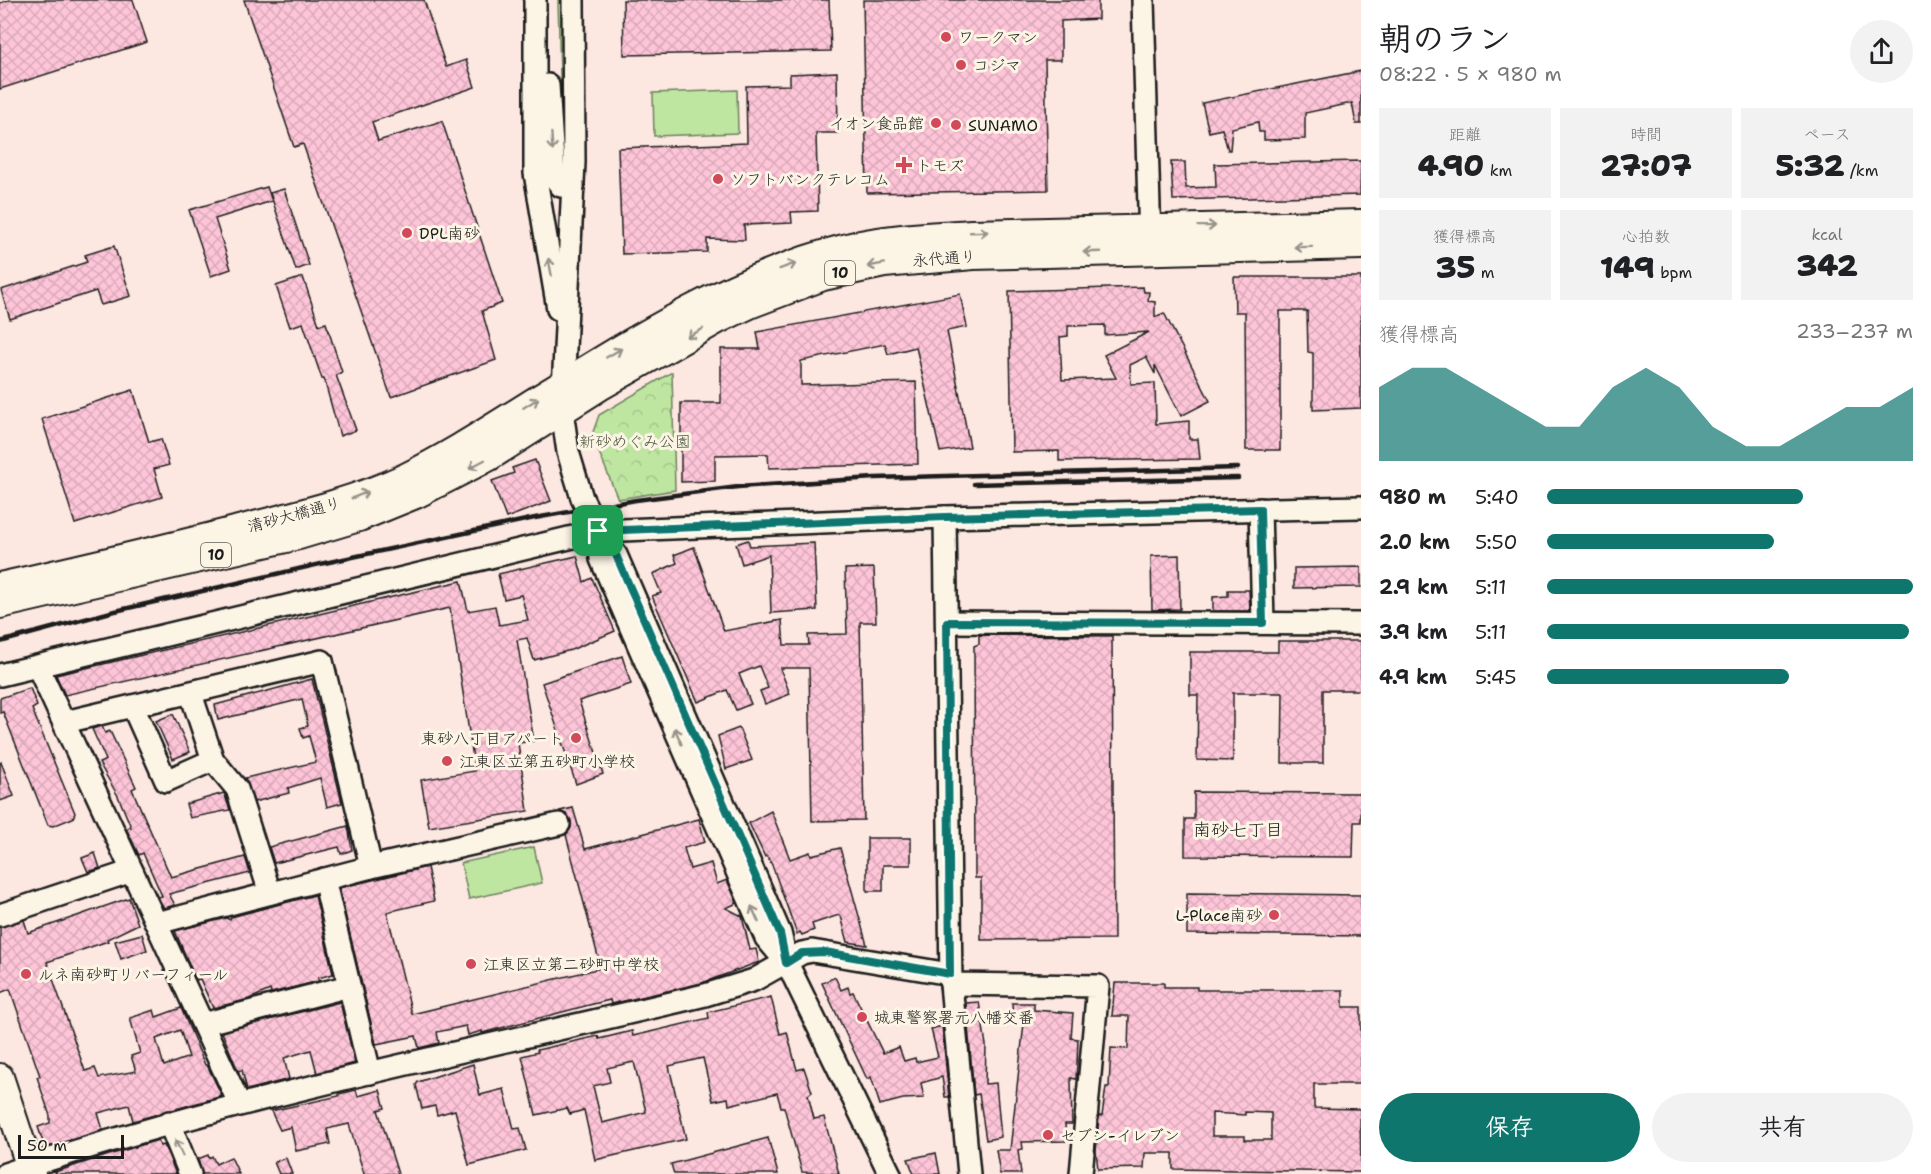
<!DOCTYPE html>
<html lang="ja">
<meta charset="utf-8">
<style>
body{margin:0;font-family:"Shantell Sans","Klee One",sans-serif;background:#f2f2f2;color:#202124;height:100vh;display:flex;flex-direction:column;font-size:22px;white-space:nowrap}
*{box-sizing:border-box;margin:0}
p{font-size:20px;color:#757577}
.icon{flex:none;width:33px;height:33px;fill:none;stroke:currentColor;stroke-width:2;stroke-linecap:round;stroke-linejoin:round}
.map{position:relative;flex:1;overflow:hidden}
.drawer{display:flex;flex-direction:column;background:#fff;width:570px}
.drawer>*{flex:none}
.scale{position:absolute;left:18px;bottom:15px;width:106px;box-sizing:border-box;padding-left:6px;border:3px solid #1c1c1c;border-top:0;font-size:16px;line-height:21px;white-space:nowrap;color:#1c1c1c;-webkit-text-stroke:4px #fcf5e5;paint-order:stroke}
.pin{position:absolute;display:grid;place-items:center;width:51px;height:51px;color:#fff;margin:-26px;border-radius:12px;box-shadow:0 3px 9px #0006}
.round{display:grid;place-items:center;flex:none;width:63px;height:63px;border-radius:32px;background:#f2f2f2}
.summary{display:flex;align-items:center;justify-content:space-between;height:102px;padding:0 18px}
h1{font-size:33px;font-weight:800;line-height:45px}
.stats{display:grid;grid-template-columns:repeat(3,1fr);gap:9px;height:102px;padding:6px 18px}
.stats div{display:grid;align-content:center;border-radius:0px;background:#f2f2f2;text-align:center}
.stats b{font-size:30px;font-weight:800}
.stats small{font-size:16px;font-weight:400}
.stats p{font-size:16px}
.chart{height:168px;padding:12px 18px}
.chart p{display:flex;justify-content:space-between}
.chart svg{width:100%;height:108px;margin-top:6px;fill:#0f766e;opacity:.7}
.button{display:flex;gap:12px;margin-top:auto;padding:12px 18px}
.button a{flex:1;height:69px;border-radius:36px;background:#0f766e;color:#fff;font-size:24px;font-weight:800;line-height:69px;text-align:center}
.button a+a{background:#f2f2f2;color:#202124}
ul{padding:0 18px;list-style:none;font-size:20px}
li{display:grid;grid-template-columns:96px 72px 1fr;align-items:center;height:45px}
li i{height:15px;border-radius:8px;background:#0f766e}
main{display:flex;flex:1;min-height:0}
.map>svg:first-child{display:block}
</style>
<main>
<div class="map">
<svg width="1361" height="1174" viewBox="0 0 1361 1174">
<defs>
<pattern id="forest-crowns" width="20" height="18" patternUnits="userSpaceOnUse" patternTransform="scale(1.5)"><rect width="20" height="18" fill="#bee6a1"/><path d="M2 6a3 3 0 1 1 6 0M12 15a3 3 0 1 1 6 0" fill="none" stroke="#a3c58a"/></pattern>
<pattern id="building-cross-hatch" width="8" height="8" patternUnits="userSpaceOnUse" patternTransform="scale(1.5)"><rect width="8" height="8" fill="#fec5d8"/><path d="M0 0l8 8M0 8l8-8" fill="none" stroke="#d9a9b9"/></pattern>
</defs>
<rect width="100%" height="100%" fill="#fde7e1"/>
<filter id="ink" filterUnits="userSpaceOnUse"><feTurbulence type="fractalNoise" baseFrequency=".0167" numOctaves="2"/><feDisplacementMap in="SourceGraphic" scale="12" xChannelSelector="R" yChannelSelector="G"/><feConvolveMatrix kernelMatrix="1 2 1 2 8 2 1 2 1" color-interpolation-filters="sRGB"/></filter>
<g filter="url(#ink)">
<g fill="#bee6a1" stroke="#6d815e" stroke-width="1.5">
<polygon points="558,0 566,0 566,158 561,115"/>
<polygon points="737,90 738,133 654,136 653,93"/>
<polygon points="534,847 542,883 469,899 461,863"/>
</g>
<polygon fill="url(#forest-crowns)" stroke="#6d815e" stroke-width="1.5" points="672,372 675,490 618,499 592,435 599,415"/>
<g fill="url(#building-cross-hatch)" stroke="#1c1c1c" stroke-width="1.5" fill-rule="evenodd">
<polygon points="9,0 133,0 147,42 0,89 0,3"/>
<polygon points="244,0 424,0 446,67 466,60 475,87 372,122 378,141 442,121 502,303 482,311 496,360 391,397 303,144 294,147"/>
<polygon points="623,0 829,0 831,51 624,55"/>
<polygon points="863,0 1098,0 1098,19 1061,21 1061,60 1045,60 1048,190 867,193"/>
<polygon points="1361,71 1361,124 1356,124 1352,103 1305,113 1305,139 1264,140 1264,132 1259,132 1258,122 1232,128 1230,150 1228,150 1222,129 1209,132 1202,103"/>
<polygon points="837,72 838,133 816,133 818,211 791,212 792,223 744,225 745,240 707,239 707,252 622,254 618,148 747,143 746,86 790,85 790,74"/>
<polygon points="1361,161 1360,195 1173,200 1171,162 1185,162 1186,188 1216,187 1215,164"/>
<polygon points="267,187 272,201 215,219 231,269 211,276 189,210"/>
<polygon points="284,189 309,265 296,270 270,193"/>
<polygon points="114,246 131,296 101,305 96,291 10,319 1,290 87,262 85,255"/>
<polygon points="303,277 319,325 326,323 342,372 336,375 356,430 340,436 324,379 322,379 303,323 290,327 276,286"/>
<polygon points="1234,277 1361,277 1361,408 1313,410 1313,353 1308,352 1307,311 1280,311 1280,450 1246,450 1245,312 1235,312"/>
<path d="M1143 287 1144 292H1149L1148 301 1155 302V317L1164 313 1210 401 1181 416 1155 365V374L1146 357 1130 365 1131 384 1155 383 1156 424 1189 421V439H1198L1200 459 1059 461V451L1012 452 1009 291ZM1105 325V335L1149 332 1104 355 1116 378 1062 380 1060 337 1068 336V326Z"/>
<polygon points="960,294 967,327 947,331 970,447 940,452 916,347 888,354 885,344 801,361 801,385 916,382 918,464 769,468 768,454 715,455 715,481 681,482 681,403 721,403 721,349 760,349 757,332"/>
<polygon points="133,390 149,442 161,439 169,465 154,469 162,497 75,524 42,419"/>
<polygon points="535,460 551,501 506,518 492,481 514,473 512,468"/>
<polygon points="748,540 750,546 814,543 817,610 771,613 769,555 742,564 736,544"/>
<polygon points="694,547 724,631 782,620 784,645 809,645 808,635 847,634 845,569 874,568 876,622 860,622 864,820 812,821 809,668 780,668 790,694 765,704 760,691 768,688 759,666 739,674 751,704 736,710 727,690 698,702 652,596 661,593 653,574 677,563 674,555"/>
<polygon points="1179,555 1180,609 1152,610 1151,556"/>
<polygon points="577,556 584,582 592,578 615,631 571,650 534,660 527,638 517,640 534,741 518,743 528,811 429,827 421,780 475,771 450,608 65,695 56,675 461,581 468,611 495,606 499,625 528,620 521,595 504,599 498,574"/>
<polygon points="1361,567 1361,587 1294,588 1294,568"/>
<polygon points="1228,590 1249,590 1250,611 1213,611 1213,597 1228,596"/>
<polygon points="979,635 1112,636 1114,939 981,940 981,878 975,878 974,646 979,644"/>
<polygon points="1278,641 1361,641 1361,690 1323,690 1323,763 1282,763 1283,693 1233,693 1233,761 1197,760 1198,695 1190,695 1190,652 1278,652"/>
<polygon points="622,656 631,684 579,701 603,774 576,784 542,683"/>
<polygon points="312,679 342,803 327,807 320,778 288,788 289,793 254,802 245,778 316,762 309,736 303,738 300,728 308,726 302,699 218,720 215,705"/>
<polygon points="30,688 37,706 32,709 75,813 73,818 53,826 48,825 3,712 0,713 0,698"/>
<polygon points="173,714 190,752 173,759 156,721"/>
<polygon points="102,726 105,733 110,731 136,787 132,789 171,877 245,857 250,873 169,894 175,905 164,908 158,897 162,896 143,853 139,855 126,828 131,827 118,796 99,763 106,760 92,729"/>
<polygon points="739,728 752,760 726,769 718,736"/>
<polygon points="1,762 14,796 0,801 0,763"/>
<polygon points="1194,792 1361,793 1361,822 1354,822 1353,857 1185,856 1185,819 1194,819"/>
<polygon points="224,793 230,810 190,818 186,804"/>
<polygon points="573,808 585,849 699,819 705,842 684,848 690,869 711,863 717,884 727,880 737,903 726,908 742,916 750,950 756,949 759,962 702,983 611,1004 610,1000 589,1005 482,1033 482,1031 468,1035 466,1026 437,1032 439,1043 419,1048 416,1036 376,1044 339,888 427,867 434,901 387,912 412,1014 601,968 566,835 571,828 571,821 560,811"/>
<polygon points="771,811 790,859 810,852 811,855 840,848 867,945 848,942 841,916 839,915 812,924 814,930 802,935 800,932 797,934 772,865 767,856 765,857 749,823"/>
<polygon points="348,826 352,850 341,854 339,847 274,863 269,847"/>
<polygon points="867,838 911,838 911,865 883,865 883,891 867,891"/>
<polygon points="95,853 100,868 88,872 82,858"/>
<polygon points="1187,893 1361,895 1361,936 1187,934"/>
<polygon points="315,895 333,974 318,978 319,981 271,993 270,990 249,999 213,1008 200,979 196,980 175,931 226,918 230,920 231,917"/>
<path d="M129 898 138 924 107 939 108 941 47 962 85 1071 95 1068 99 1078 136 1071 131 1056 140 1053 130 1018 154 1010 156 1017 181 1008 205 1065H207L222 1096 133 1121 129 1105 98 1113 103 1130 45 1148 38 1127 50 1123V1116L37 1077 40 1076 10 989 0 993V927L24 920 28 933ZM180 1030 189 1057 164 1066 156 1039Z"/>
<polygon points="142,934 147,950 121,959 115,941"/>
<polygon points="835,977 841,990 848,987 850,993 853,992 883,1053 899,1047 904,1061 915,1058 916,1062 938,1057 931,1029 942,1026 949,1097 945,1097 942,1077 921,1083 924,1098 903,1099 880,1105 871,1077 867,1079 822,983"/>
<path d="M1115 983H1164V987H1197V990H1343V1007H1361V1084H1314V1108L1360 1109 1361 1172 1173 1169V1153H1145L1144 1168 1098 1169 1096 1151 1099 1116H1102L1106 1087H1109L1111 1048 1128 1049 1129 1016H1112ZM1245 1112 1271 1113V1140H1245V1136H1212V1113L1245 1115Z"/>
<path d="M771 997 780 1034 787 1032 797 1070 804 1068 812 1092 808 1095 814 1119 824 1117 839 1174 802 1172 784 1107H781L777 1093 729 1105 728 1098 713 1101 703 1058 669 1066 686 1139 595 1160 584 1110 570 1114 567 1108 536 1115 522 1056 538 1052 537 1050 598 1036 599 1039 632 1031 633 1036 709 1018 708 1012ZM634 1062 646 1112 602 1123 593 1086 610 1082 607 1068Z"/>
<polygon points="340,1002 355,1063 317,1073 311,1050 284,1058 289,1079 247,1090 242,1070 238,1071 222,1032"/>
<polygon points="979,1002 986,1045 985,1084 996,1083 1001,1137 986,1140 979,1094 974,1095 966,1003"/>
<polygon points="1012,1003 1034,1003 1034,1010 1073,1013 1071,1038 1078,1039 1077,1064 1076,1079 1071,1078 1072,1124 1065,1124 1066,1141 1022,1142 1023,1149 1018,1150 1021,1174 1000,1174 996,1150 1010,1150 1024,1023 1013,1023"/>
<polygon points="473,1064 480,1095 504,1089 514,1129 520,1128 526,1150 469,1165 455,1110 437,1115 435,1106 422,1109 416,1085 418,1082"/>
<polygon points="356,1090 358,1096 380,1090 385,1108 378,1110 398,1174 364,1174 349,1124 327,1129 330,1144 296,1151 291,1127 280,1130 271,1111 339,1096 339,1094"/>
<polygon points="768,1138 778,1174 674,1174 671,1164"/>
<polygon points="158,1140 160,1146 164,1145 176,1174 56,1174 55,1172 83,1163"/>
<polygon points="936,1153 940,1174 914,1174 908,1159"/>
<polygon points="208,1155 209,1158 212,1156 216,1164 231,1157 239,1174 202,1174 198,1159"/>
<polygon points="286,1158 292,1174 279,1174 274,1162"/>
</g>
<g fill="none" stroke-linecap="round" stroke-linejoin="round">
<g stroke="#1c1c1c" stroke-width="26">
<g id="minor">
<polyline points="535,0 535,173 558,309"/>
<polyline points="573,0 574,162 562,411 568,452 582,498 598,531 616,555 780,933 787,963"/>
<polyline points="1143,0 1150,242"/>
<polyline points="548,85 554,177 561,186 573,187"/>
<polyline points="1260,509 1263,623"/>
<polyline points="945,517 951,984 1098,986 1081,1174"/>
<polyline points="598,531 601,559 766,938 787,963 890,1174"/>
<polyline points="947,622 1361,624"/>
<polyline points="38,667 239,1103"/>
<polyline points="0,675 598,531 945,517 1361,507"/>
<polyline points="191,694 213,760 237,789 270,893"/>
<polyline points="133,707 166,781 213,760"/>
<polyline points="65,722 322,661 371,867"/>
<polyline points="324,879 370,1073"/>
<polyline points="0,915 132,871"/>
<polyline points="157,923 371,867 559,824"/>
<polyline points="951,984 969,1174"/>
<polyline points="203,1024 349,986"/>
<polyline points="169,1122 190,1174"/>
<path d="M5 1174C234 1097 471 1051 705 995L754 980 802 953 812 951 950 974"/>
</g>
</g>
<g stroke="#1c1c1c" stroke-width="30">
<g id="major">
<path d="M0 586C79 568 157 550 235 530 293 515 351 502 405 477 448 456 488 430 528 405 628 343 732 276 847 247 888 237 930 236 972 233L1361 223"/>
<polyline points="0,605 299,536 359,518 418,494 488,458 600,387 718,320 752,304 823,277 884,264 973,256 1361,246"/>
<polyline points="0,1077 32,1174"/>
</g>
</g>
<use href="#minor" stroke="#fcf5e5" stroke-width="21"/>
<use href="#major" stroke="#fcf5e5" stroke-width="26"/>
<g stroke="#1c1c1c" stroke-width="4.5">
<polyline points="974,484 1238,478"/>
<polyline points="0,642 111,612 320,564 535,518 636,500 738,487 874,478 1238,468"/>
</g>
</g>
<defs><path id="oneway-shaft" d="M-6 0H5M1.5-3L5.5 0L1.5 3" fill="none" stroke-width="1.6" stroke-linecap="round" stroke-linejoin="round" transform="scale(1.5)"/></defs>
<g stroke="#97938b">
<use href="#oneway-shaft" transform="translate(552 142) rotate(86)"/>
<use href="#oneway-shaft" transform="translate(1207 226) rotate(-1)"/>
<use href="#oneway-shaft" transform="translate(979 232) rotate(-2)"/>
<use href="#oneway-shaft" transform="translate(1303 247) rotate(179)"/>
<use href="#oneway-shaft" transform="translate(1092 252) rotate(178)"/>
<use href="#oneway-shaft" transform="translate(876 265) rotate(170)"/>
<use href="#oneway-shaft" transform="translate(788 266) rotate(-20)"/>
<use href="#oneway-shaft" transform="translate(550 267) rotate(-101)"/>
<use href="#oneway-shaft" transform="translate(695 333) rotate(152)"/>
<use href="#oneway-shaft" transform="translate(614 353) rotate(-30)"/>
<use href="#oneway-shaft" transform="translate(531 403) rotate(-32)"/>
<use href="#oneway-shaft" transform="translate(477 464) rotate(152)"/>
<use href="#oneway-shaft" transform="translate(360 495) rotate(-22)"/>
<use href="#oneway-shaft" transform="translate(678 736) rotate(-113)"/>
<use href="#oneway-shaft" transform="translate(755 914) rotate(-114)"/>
<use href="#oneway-shaft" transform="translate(179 1148) rotate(-114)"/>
</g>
</g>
<g fill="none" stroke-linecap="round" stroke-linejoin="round" filter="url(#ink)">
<g stroke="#fff" stroke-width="12">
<polygon id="route" points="1260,509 1263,623 947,622 950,974 825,952 802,953 786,963 780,933 616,555 598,531 945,517"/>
</g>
<use href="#route" stroke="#0f766e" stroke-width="8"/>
</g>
<g fill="#d1495b" stroke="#fcf5e5" stroke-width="2">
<circle cx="946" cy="37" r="6"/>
<circle cx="961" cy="65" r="6"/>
<circle cx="936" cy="123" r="6"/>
<circle cx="956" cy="125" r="6"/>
<path d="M901 156h6v6h6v6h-6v6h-6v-6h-6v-6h6z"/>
<circle cx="718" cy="179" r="6"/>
<circle cx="407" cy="233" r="6"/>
<circle cx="576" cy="738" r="6"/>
<circle cx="447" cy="761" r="6"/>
<circle cx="1274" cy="915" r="6"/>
<circle cx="471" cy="964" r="6"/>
<circle cx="26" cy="974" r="6"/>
<circle cx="862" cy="1017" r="6"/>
<circle cx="1048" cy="1135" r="6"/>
</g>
<g text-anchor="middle" stroke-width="6" stroke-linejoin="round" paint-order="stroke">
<g fill="#fcf5e5" stroke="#5f5d58" stroke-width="1.5">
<rect x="825" y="261" width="30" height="24" rx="4.5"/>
<rect x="201" y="543" width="30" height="24" rx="4.5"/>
</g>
<g font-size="15" font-weight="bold" fill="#1c1c1c">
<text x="840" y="278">10</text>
<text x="216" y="560">10</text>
</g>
<g font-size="16" fill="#1c1c1c" stroke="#fcf5e5" text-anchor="start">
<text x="958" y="43">ワークマン</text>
<text x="973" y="71">コジマ</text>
<text x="924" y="129" text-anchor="end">イオン食品館</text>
<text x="968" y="131">SUNAMO</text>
<text x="916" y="171">トモズ</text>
<text x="730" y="185">ソフトバンクテレコム</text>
<text x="419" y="239">DPL南砂</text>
<text x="564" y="744" text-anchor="end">東砂八丁目アパート</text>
<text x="459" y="767">江東区立第五砂町小学校</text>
<text x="1262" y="921" text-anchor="end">L-Place南砂</text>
<text x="483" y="970">江東区立第二砂町中学校</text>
<text x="38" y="980">ルネ南砂町リバーフィール</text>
<text x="874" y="1023">城東警察署元八幡交番</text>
<text x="1060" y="1141">セブン-イレブン</text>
</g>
<g font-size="16" fill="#1c1c1c" stroke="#fcf5e5">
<text transform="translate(944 258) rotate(-4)" y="6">永代通り</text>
<text transform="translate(294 514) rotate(-15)" y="6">清砂大橋通り</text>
</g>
<g font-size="16" fill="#4d5944" stroke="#fcf5e5">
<text x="635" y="447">新砂めぐみ公園</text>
</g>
<g font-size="18" fill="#1c1c1c" stroke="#fcf5e5">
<text x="1238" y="836">南砂七丁目</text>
</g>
</g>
</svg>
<div class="scale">50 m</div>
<div class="pin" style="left:598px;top:531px;background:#1e9e55"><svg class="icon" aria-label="arrive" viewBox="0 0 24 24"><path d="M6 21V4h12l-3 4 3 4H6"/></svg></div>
</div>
<section class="drawer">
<div class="summary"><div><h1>朝のラン</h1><p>08:22 · 5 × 980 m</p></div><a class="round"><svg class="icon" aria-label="share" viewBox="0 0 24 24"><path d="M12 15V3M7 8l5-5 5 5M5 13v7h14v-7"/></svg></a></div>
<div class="stats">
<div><p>距離</p><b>4.90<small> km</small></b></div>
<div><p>時間</p><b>27:07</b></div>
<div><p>ペース</p><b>5:32<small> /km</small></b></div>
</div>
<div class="stats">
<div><p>獲得標高</p><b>35<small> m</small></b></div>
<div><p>心拍数</p><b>149<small> bpm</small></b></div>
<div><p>kcal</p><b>342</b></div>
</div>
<div class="chart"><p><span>獲得標高</span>233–237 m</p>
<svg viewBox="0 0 160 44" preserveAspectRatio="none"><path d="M0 44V14L10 6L20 6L30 14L40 22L50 30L60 30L70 14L80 6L90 14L100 30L110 38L120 38L130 30L140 22L150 22L160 14V44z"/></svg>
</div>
<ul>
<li><b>980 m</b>5:40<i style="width:70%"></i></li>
<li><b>2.0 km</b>5:50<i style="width:62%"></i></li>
<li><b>2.9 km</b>5:11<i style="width:100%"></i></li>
<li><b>3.9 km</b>5:11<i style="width:99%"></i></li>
<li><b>4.9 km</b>5:45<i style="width:66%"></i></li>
</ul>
<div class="button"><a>保存</a><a>共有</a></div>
</section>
</main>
